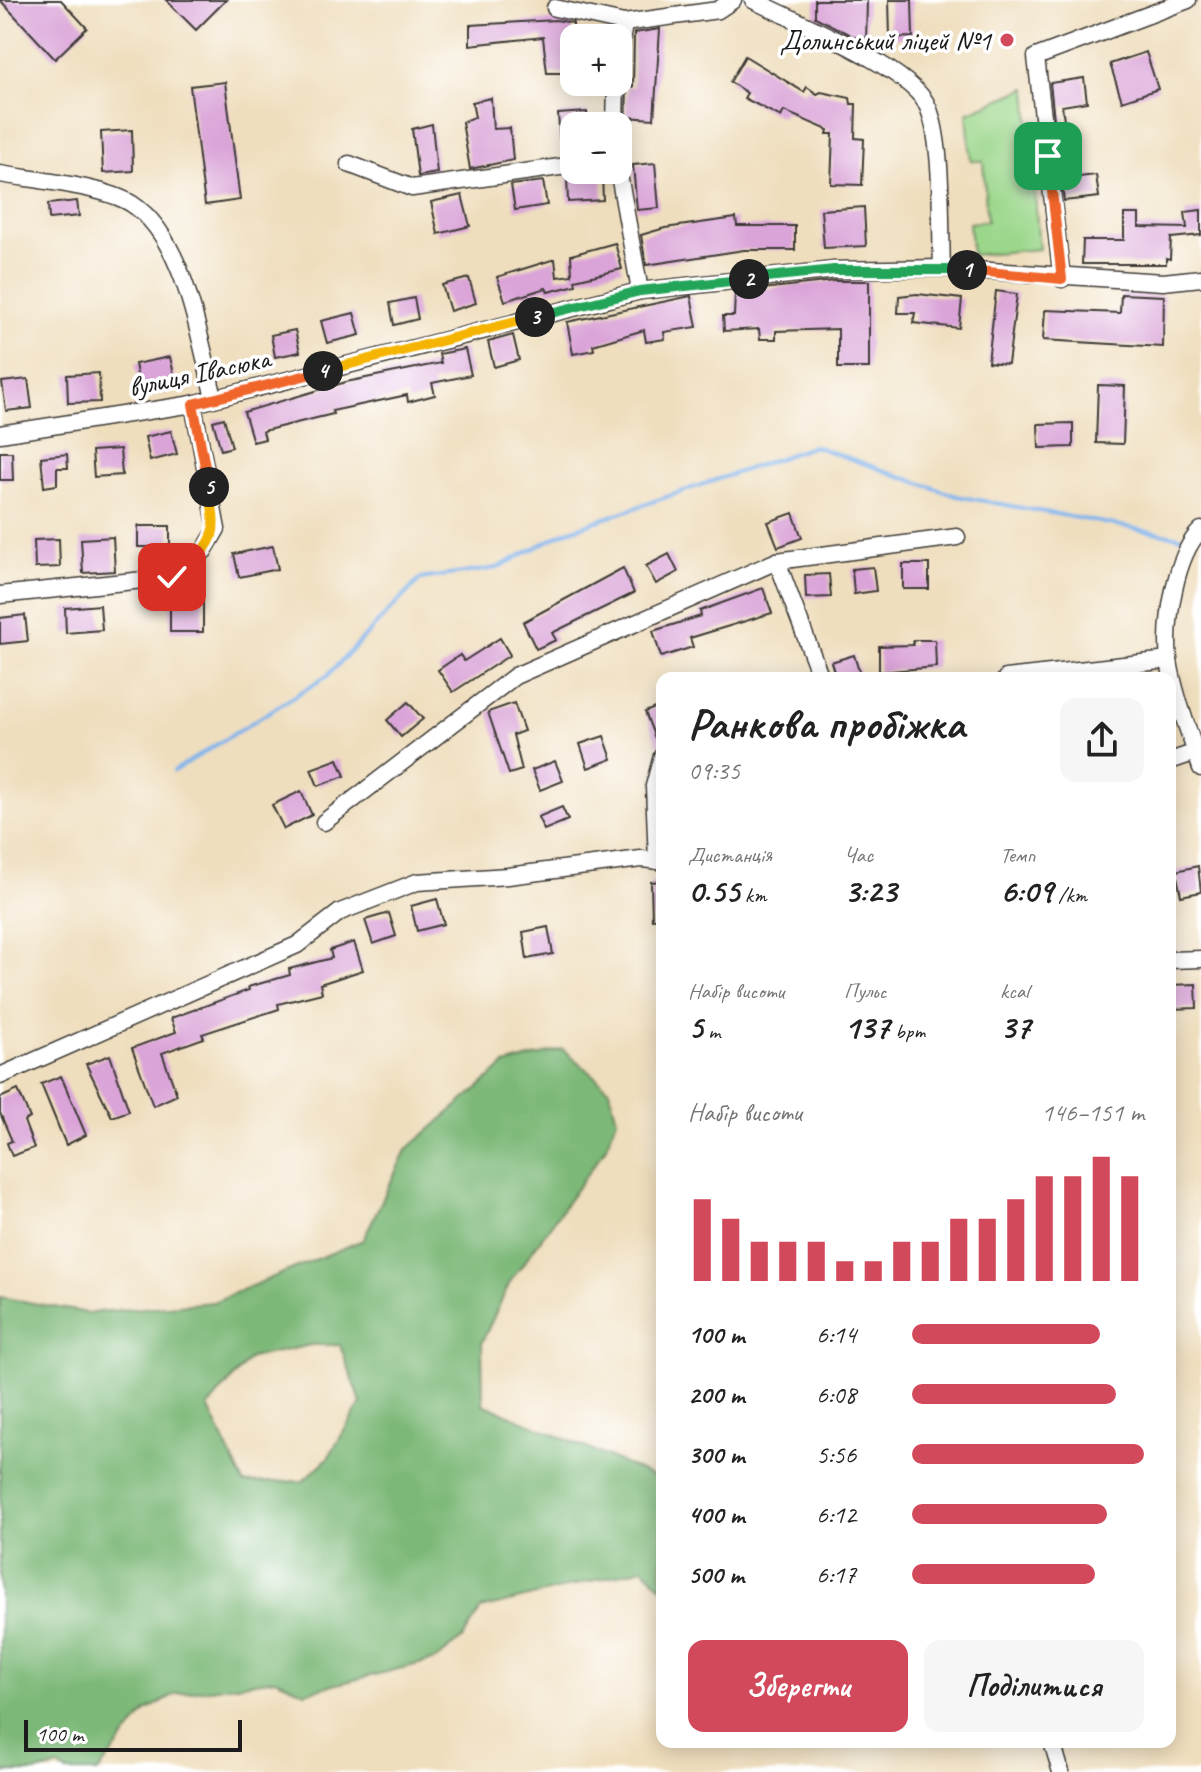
<!DOCTYPE html>
<html lang="uk">
<meta charset="utf-8">
<style>
body{margin:0;font-family:Caveat,sans-serif;background:#f6f6f6;color:#222;height:100vh;display:flex;flex-direction:column;font-size:30px;white-space:nowrap}
*{box-sizing:border-box;margin:0}
p{font-size:26px;color:#767676}
.icon{flex:none;width:44px;height:44px;fill:none;stroke:currentColor;stroke-width:2;stroke-linecap:round;stroke-linejoin:round}
.map{position:relative;flex:1;overflow:hidden}
.drawer{position:absolute;left:656px;top:672px;width:520px;height:1076px;display:flex;flex-direction:column;background:#fff;border-radius:16px;box-shadow:0 4px 20px #0003}
.drawer>*{flex:none}
.tools{position:absolute;left:560px;top:24px;display:grid;gap:16px}
.tools a{display:grid;place-items:center;width:72px;height:72px;border-radius:16px;background:#fff;box-shadow:0 4px 20px #0003;font-size:40px}
.scale{position:absolute;left:24px;bottom:20px;width:218px;box-sizing:border-box;padding-left:8px;border:4px solid #1c1c1c;border-top:0;font-size:22px;line-height:28px;white-space:nowrap;color:#1c1c1c;-webkit-text-stroke:6px #fff;paint-order:stroke}
.pin{position:absolute;display:grid;place-items:center;width:68px;height:68px;color:#fff;margin:-34px;border-radius:16px;box-shadow:0 4px 12px #0006}
.km{position:absolute;width:40px;height:40px;margin:-20px;border-radius:50%;background:#222;color:#fff;font-size:22px;line-height:40px;text-align:center}
.round{display:grid;place-items:center;flex:none;width:84px;height:84px;border-radius:16px;background:#f6f6f6}
.summary{display:flex;align-items:center;justify-content:space-between;height:136px;padding:0 32px}
h1{font-size:44px;font-weight:700;line-height:60px}
.metrics{display:grid;grid-template-columns:repeat(3,1fr);gap:12px;height:136px;padding:8px 32px}
.metrics div{display:grid;align-content:center}
.metrics b{font-size:34px;font-weight:700}
.metrics small{font-size:22px;font-weight:400}
.metrics p{font-size:22px}
.chart{height:224px;padding:16px 32px}
.chart p{display:flex;justify-content:space-between}
.chart svg{width:100%;height:144px;margin-top:8px;stroke:#d1495b;stroke-width:6}
.primary-button{display:flex;gap:16px;margin-top:auto;padding:16px 32px}
.primary-button a{flex:1;height:92px;border-radius:16px;background:#d1495b;color:#fff;font-size:32px;font-weight:700;line-height:92px;text-align:center}
.primary-button a+a{background:#f6f6f6;color:#222}
ul{padding:0 32px;list-style:none;font-size:26px}
li{display:grid;grid-template-columns:128px 96px 1fr;align-items:center;height:60px}
li i{height:20px;border-radius:10px;background:#d1495b}
.map>svg:first-child{display:block}
</style>
<div class="map">
<svg width="1201" height="1772" viewBox="0 0 1201 1772">
<rect width="100%" height="100%" fill="#fff"/>
<filter id="ink" filterUnits="userSpaceOnUse"><feTurbulence type="fractalNoise" baseFrequency=".0125" numOctaves="2"/><feDisplacementMap in="SourceGraphic" scale="16" xChannelSelector="R" yChannelSelector="G"/><feConvolveMatrix kernelMatrix="1 2 1 2 8 2 1 2 1" color-interpolation-filters="sRGB"/></filter>
<filter id="wash" filterUnits="userSpaceOnUse"><feTurbulence type="fractalNoise" baseFrequency=".006" numOctaves="4" result="noise"/><feDisplacementMap in="SourceGraphic" scale="32" xChannelSelector="R" yChannelSelector="G"/><feGaussianBlur stdDeviation="1.8" result="paint"/><feColorMatrix in="noise" values="0 0 0 0 0 0 0 0 0 0 0 0 0 0 0 0 0 1.4 0 .05"/><feComposite in="paint" operator="in"/></filter>
<g filter="url(#wash)">
<rect width="100%" height="100%" fill="#efdebd"/>
<polygon fill="#9bd78b" stroke="#5c7a54" stroke-width="2" points="1027,88 1039,249 972,255 969,223 987,221 983,161 971,161 967,113"/>
<path fill="#7cb877" stroke="#4c6a4a" stroke-width="2" fill-rule="evenodd" d="M563 1049 609 1089 617 1119 605 1149 510 1282 482 1342 483 1404 662 1480V1587L643 1568 481 1609 463 1638 435 1660 305 1692 275 1679 176 1694 146 1711 98 1772H66L59 1767 35 1772H0V1297L87 1313 213 1302 363 1240 406 1150 505 1065ZM311 1345H340L361 1403 328 1458 303 1481 244 1483 208 1407 250 1358Z"/>
<g fill="none" stroke-linecap="round" stroke-linejoin="round">
<polyline stroke="#7eb3ec" stroke-width="4" points="174,771 327,676 420,579 497,568 565,532 814,446 957,496 1186,538"/>
</g>
<g id="blocks">
<g fill="#daa4d8">
<polygon points="0,0 61,0 87,28 55,59"/>
<polygon points="166,0 226,0 196,30"/>
<polygon points="815,0 867,0 866,43 815,17"/>
<polygon points="889,0 912,0 913,37 890,38"/>
<polygon points="556,20 573,23 574,73 547,73 543,37 470,45 470,25"/>
<polygon points="660,29 654,119 626,117 627,86 633,87 634,33"/>
<polygon points="1146,52 1158,89 1122,101 1110,64"/>
<polygon points="745,56 804,92 807,87 817,94 821,92 850,98 851,104 856,104 855,138 864,139 862,185 831,184 833,134 827,134 828,130 784,111 781,117 744,98 747,93 730,82"/>
<polygon points="1084,78 1087,102 1062,106 1069,153 1058,155 1050,83"/>
<polygon points="225,82 240,200 205,205 190,86"/>
<polygon points="491,98 493,129 510,128 513,160 470,169 462,122 475,117 472,102"/>
<polygon points="587,112 588,126 574,126 574,140 560,141 558,114"/>
<polygon points="432,124 437,173 418,176 412,129"/>
<polygon points="132,130 133,171 103,173 101,132"/>
<polygon points="655,163 659,208 637,210 633,165"/>
<polygon points="602,175 603,200 568,202 567,177"/>
<polygon points="1096,175 1099,197 1064,201 1061,179"/>
<polygon points="543,181 547,205 515,210 511,185"/>
<polygon points="462,195 470,226 438,234 431,202"/>
<polygon points="77,201 79,216 49,219 48,204"/>
<polygon points="864,207 866,246 824,248 821,210"/>
<polygon points="1201,210 1201,235 1171,238 1170,259 1166,258 1166,264 1082,264 1083,240 1124,240 1124,214 1139,214 1139,227 1187,228 1185,212"/>
<polygon points="736,218 737,226 795,226 795,250 744,250 646,265 641,235 665,228"/>
<polygon points="615,243 622,269 575,280 576,285 548,292 546,288 505,301 497,277 555,259 557,277 572,275 571,255"/>
<polygon points="469,278 476,303 450,311 442,285"/>
<polygon points="834,281 869,281 869,368 838,368 838,329 776,331 776,339 760,339 759,329 724,331 723,316 734,316 735,292"/>
<polygon points="996,291 1017,294 1008,364 988,362"/>
<polygon points="917,294 962,299 959,328 913,323 915,313 898,313 899,296"/>
<polygon points="1121,294 1164,296 1163,347 1043,340 1045,310 1120,313"/>
<polygon points="691,296 697,327 664,332 665,339 646,342 644,330 593,345 594,350 573,354 567,322"/>
<polygon points="414,298 418,319 394,325 390,303"/>
<polygon points="354,313 360,335 327,343 321,321"/>
<polygon points="295,330 300,352 275,357 271,335"/>
<polygon points="513,335 519,360 494,367 488,342"/>
<polygon points="465,349 471,375 432,383 435,395 408,402 407,395 332,411 333,414 263,431 265,439 253,442 244,412 346,382 441,363 439,354"/>
<polygon points="170,357 177,387 141,395 135,364"/>
<polygon points="99,373 100,402 68,403 67,375"/>
<polygon points="28,379 32,408 6,411 2,382"/>
<polygon points="1098,385 1125,386 1123,444 1096,443"/>
<polygon points="224,418 232,447 221,450 213,421"/>
<polygon points="1073,423 1073,447 1039,448 1038,424"/>
<polygon points="171,431 177,454 150,461 145,437"/>
<polygon points="120,449 122,475 94,477 92,451"/>
<polygon points="0,452 12,452 13,480 0,480"/>
<polygon points="67,454 68,468 57,468 57,485 44,487 41,457"/>
<polygon points="793,513 802,538 778,547 768,522"/>
<rect x="138" y="526" width="32" height="21"/>
<polygon points="113,537 115,571 83,573 81,539"/>
<polygon points="59,539 60,567 35,568 34,540"/>
<polygon points="273,546 278,569 239,577 234,554"/>
<polygon points="669,554 678,572 656,584 646,566"/>
<rect x="903" y="564" width="26" height="25"/>
<polygon points="873,567 876,591 854,594 852,569"/>
<polygon points="623,568 634,593 552,633 556,640 536,649 523,622"/>
<polygon points="829,574 831,597 806,598 805,575"/>
<polygon points="763,588 772,613 690,638 693,647 661,657 653,631 701,616 700,611"/>
<rect x="170" y="600" width="33" height="32"/>
<polygon points="100,605 102,630 66,633 65,608"/>
<polygon points="25,615 28,641 0,644 0,618"/>
<polygon points="500,638 510,655 453,692 438,670 460,655 464,661"/>
<polygon points="913,640 935,640 936,667 879,672 879,646 913,645"/>
<polygon points="854,655 861,678 836,678 831,662"/>
<polygon points="408,702 423,719 401,737 387,720"/>
<polygon points="514,703 524,731 513,735 522,770 509,774 488,712"/>
<polygon points="662,705 662,745 658,746 645,712"/>
<polygon points="604,736 612,759 588,768 580,744"/>
<polygon points="338,759 345,776 318,786 311,769"/>
<polygon points="555,761 563,781 540,790 532,770"/>
<polygon points="301,791 312,815 284,829 272,805"/>
<polygon points="562,807 568,820 544,830 538,817"/>
<polygon points="1198,866 1201,892 1181,896 1176,871"/>
<polygon points="662,881 662,918 652,919 651,882"/>
<polygon points="437,899 444,924 417,931 411,906"/>
<polygon points="389,913 396,936 373,944 365,920"/>
<polygon points="548,927 553,954 527,959 523,932"/>
<polygon points="354,942 363,970 320,984 322,993 278,1004 279,1009 202,1034 204,1038 162,1053 177,1095 153,1106 132,1048 176,1032 171,1018 249,990 248,987 290,975 289,969 332,958 330,950"/>
<polygon points="1196,984 1197,1008 1170,1009 1170,985"/>
<polygon points="110,1055 129,1111 112,1117 86,1064"/>
<polygon points="61,1076 86,1135 66,1145 41,1084"/>
<polygon points="18,1090 30,1118 24,1121 34,1148 12,1156 7,1143 12,1141 0,1113 0,1098"/>
</g>
</g>
</g>
<g filter="url(#ink)">
<use href="#blocks" fill-opacity="0" stroke="#3c3934" stroke-width="2"/>
<g fill="none" stroke-linecap="round" stroke-linejoin="round">
<g stroke="#3c3934" stroke-width="19">
<g id="minor">
<path d="M753 0C795 21 905 66 926 103 944 136 940 228 942 268"/>
<polyline points="555,8 624,23"/>
<polyline points="618,65 624,23 718,10 733,0"/>
<polyline points="615,126 616,82"/>
<polyline points="349,164 412,188 574,165"/>
<polyline points="618,169 640,291"/>
<path d="M0 174C34 180 104 186 132 204 185 238 200 341 214 398"/>
<polyline points="1062,279 1036,57 1188,0"/>
<polyline points="0,434 193,404 640,291 834,270 942,268 1163,282 1201,278"/>
<path d="M1201 530C1175 555 1165 624 1169 660 1174 695 1190 734 1201 768"/>
<polyline points="777,561 821,678"/>
<polyline points="0,595 172,577 204,551 217,529 193,404"/>
<polyline points="1006,678 1169,660"/>
<polyline points="1170,761 1196,752"/>
<polyline points="324,822 515,676 777,561 957,537"/>
<polyline points="657,861 654,786 662,756"/>
<polyline points="1170,960 1201,959"/>
<polyline points="0,1076 297,945 340,912 417,882 508,876 641,859 662,861"/>
<polyline points="1052,1742 1061,1772"/>
</g>
</g>
<use href="#minor" stroke="#fff" stroke-width="16"/>
</g>
</g>
<g fill="none" stroke-linecap="round" stroke-linejoin="round" filter="url(#ink)">
<g stroke="#fff" stroke-width="16">
<polyline id="split-1" points="967,270 1062,279 1048,156"/>
</g>
<g stroke="#fff" stroke-width="16">
<polyline id="split-2" points="749,279 834,270 967,270"/>
</g>
<g stroke="#fff" stroke-width="16">
<polyline id="split-3" points="535,317 640,291 749,279"/>
</g>
<g stroke="#fff" stroke-width="16">
<polyline id="split-4" points="323,371 535,317"/>
</g>
<g stroke="#fff" stroke-width="16">
<polyline id="split-5" points="209,487 193,404 323,371"/>
</g>
<g stroke="#fff" stroke-width="16">
<path id="split-6" d="M172 577C215 543 219 542 209 487"/>
</g>
<use href="#split-1" stroke="#f0652b" stroke-width="10"/>
<use href="#split-2" stroke="#22a559" stroke-width="10"/>
<use href="#split-3" stroke="#22a559" stroke-width="10"/>
<use href="#split-4" stroke="#f5b400" stroke-width="10"/>
<use href="#split-5" stroke="#f0652b" stroke-width="10"/>
<use href="#split-6" stroke="#f5b400" stroke-width="10"/>
</g>
<circle fill="#d1495b" stroke="#fff" stroke-width="3" cx="1007" cy="40" r="8"/>
<g text-anchor="middle" stroke-width="7" stroke-linejoin="round" paint-order="stroke">
<g font-size="28" fill="#1c1c1c" stroke="#fff" text-anchor="end">
<text x="991" y="50">Долинський ліцей №1</text>
</g>
<g font-size="28" fill="#1c1c1c" stroke="#fff">
<text transform="translate(199 372) rotate(-12)" y="10">вулиця Івасюка</text>
</g>
</g>
</svg>
<div class="tools">
<a>+</a>
<a>−</a>
</div>
<div class="scale">100 m</div>
<div class="pin" style="left:1048px;top:156px;background:#1e9e55"><svg class="icon" aria-label="arrive" viewBox="0 0 24 24"><path d="M6 21V4h12l-3 4 3 4H6"/></svg></div>
<div class="pin" style="left:172px;top:577px;background:#d93025"><svg class="icon" aria-label="check" viewBox="0 0 24 24"><path d="M5 12l5 5 9-10"/></svg></div>
<b class="km" style="left:967px;top:270px">1</b>
<b class="km" style="left:749px;top:279px">2</b>
<b class="km" style="left:535px;top:317px">3</b>
<b class="km" style="left:323px;top:371px">4</b>
<b class="km" style="left:209px;top:487px">5</b>
<section class="drawer">
<div class="summary"><div><h1>Ранкова пробіжка</h1><p>09:35</p></div><a class="round"><svg class="icon" aria-label="share" viewBox="0 0 24 24"><path d="M12 15V3M7 8l5-5 5 5M5 13v7h14v-7"/></svg></a></div>
<div class="metrics">
<div><p>Дистанція</p><b>0.55<small> km</small></b></div>
<div><p>Час</p><b>3:23</b></div>
<div><p>Темп</p><b>6:09<small> /km</small></b></div>
</div>
<div class="metrics">
<div><p>Набір висоти</p><b>5<small> m</small></b></div>
<div><p>Пульс</p><b>137<small> bpm</small></b></div>
<div><p>kcal</p><b>37</b></div>
</div>
<div class="chart"><p><span>Набір висоти</span>146–151 m</p>
<svg viewBox="0 0 160 44" preserveAspectRatio="none"><path d="M5 44V19M15 44V25M25 44V32M35 44V32M45 44V32M55 44V38M65 44V38M75 44V32M85 44V32M95 44V25M105 44V25M115 44V19M125 44V12M135 44V12M145 44V6M155 44V12"/></svg>
</div>
<ul>
<li><b>100 m</b>6:14<i style="width:81%"></i></li>
<li><b>200 m</b>6:08<i style="width:88%"></i></li>
<li><b>300 m</b>5:56<i style="width:100%"></i></li>
<li><b>400 m</b>6:12<i style="width:84%"></i></li>
<li><b>500 m</b>6:17<i style="width:79%"></i></li>
</ul>
<div class="primary-button"><a>Зберегти</a><a>Поділитися</a></div>
</section>
</div>
